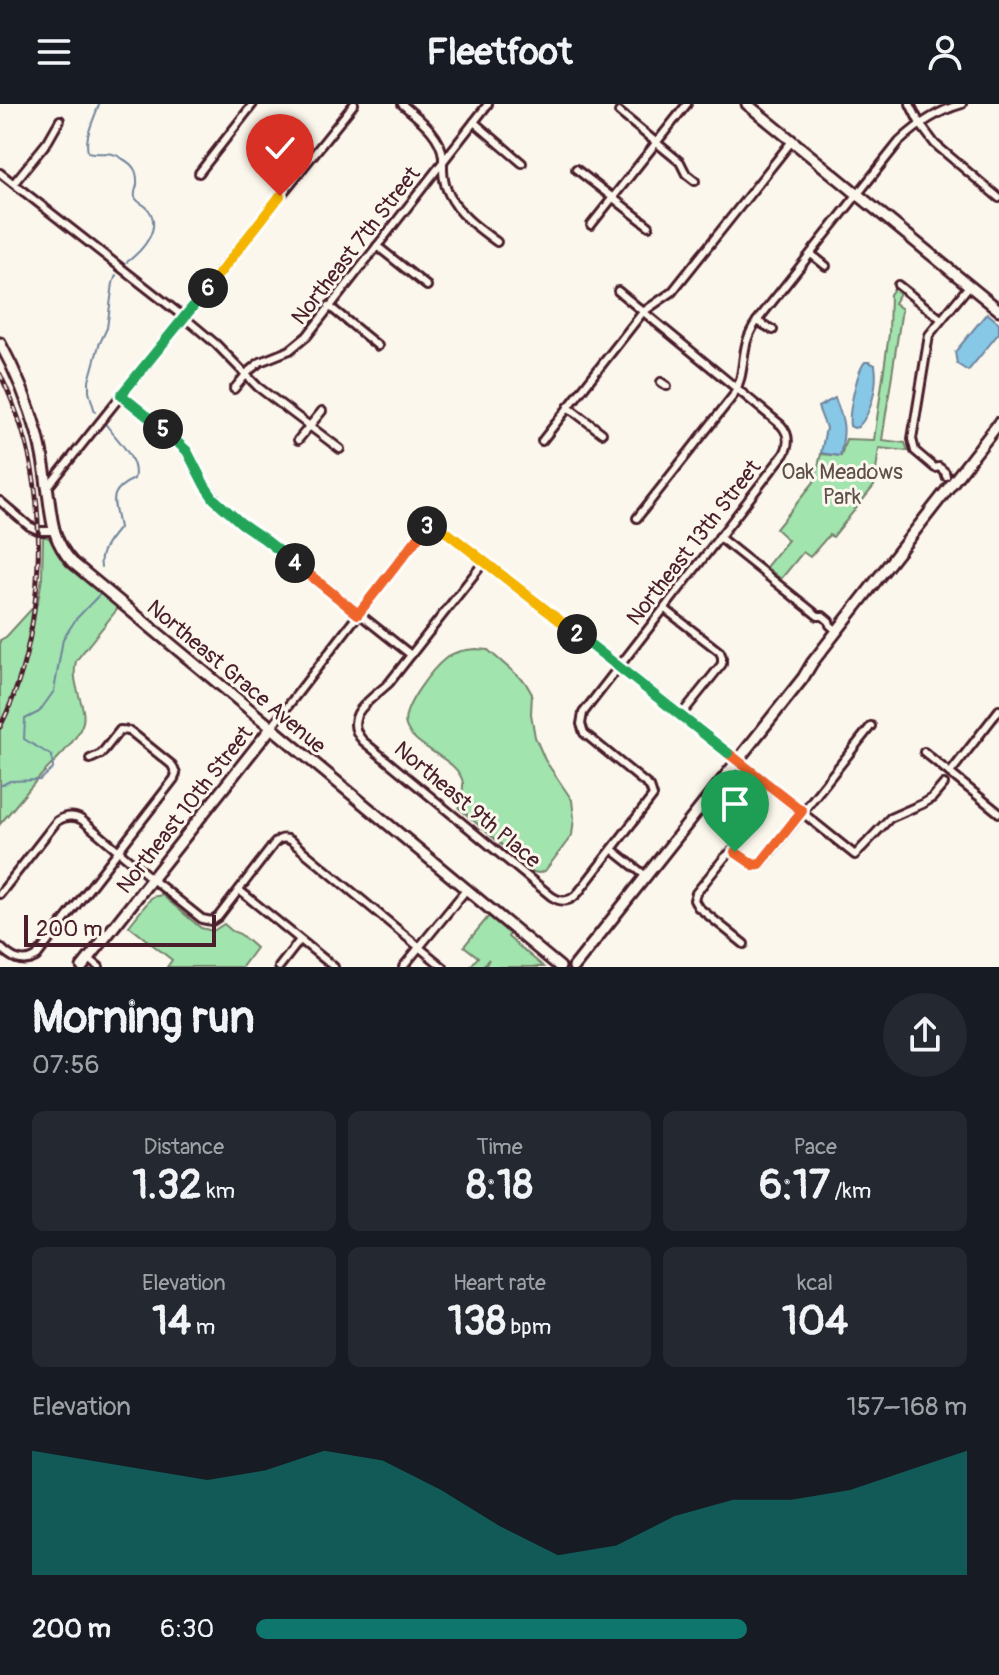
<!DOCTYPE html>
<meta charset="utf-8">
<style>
body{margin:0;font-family:Pangolin,sans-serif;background:#242831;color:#f1f3f6;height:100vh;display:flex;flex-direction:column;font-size:30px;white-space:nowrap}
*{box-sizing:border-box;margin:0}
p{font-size:26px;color:#9ea1a6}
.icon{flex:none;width:44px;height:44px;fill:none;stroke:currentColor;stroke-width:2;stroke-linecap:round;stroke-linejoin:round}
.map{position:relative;height:863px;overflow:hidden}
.sheet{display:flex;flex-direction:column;background:#171b24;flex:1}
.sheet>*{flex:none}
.scale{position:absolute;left:24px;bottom:20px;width:192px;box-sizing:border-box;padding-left:8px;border:4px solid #4a1f2b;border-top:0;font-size:22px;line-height:28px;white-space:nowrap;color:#4a1f2b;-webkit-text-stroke:6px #fbf7ec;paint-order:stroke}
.pin{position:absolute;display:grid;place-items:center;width:68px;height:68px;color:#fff;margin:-82px -34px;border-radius:50% 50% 50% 0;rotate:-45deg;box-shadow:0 0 8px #0007}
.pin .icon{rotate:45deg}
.km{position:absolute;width:40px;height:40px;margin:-20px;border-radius:50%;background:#222;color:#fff;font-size:22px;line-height:40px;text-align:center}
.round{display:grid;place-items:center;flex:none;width:84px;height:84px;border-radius:42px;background:#242831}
.head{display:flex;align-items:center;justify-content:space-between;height:136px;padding:0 32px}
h1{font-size:44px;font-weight:700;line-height:60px}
.figures{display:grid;grid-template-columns:repeat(3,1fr);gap:12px;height:136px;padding:8px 32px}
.figures div{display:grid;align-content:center;border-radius:12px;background:#242831;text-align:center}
.figures b{font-size:40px;font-weight:700}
.figures small{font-size:22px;font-weight:400}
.figures p{font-size:22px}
.chart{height:224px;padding:16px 32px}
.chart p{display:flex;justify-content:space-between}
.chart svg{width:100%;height:144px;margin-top:8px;fill:#0f766e;opacity:.7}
ul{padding:0 32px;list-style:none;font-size:26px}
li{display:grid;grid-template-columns:128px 96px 1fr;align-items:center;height:60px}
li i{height:20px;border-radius:10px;background:#0f766e}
header{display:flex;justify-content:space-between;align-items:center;height:104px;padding:0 32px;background:#171b24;font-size:36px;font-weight:700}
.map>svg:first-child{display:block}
</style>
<header><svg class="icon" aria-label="menu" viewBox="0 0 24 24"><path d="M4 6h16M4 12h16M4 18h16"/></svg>Fleetfoot<svg class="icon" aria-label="person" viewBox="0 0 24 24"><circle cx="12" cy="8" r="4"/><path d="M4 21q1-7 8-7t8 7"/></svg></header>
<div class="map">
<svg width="999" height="863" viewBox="0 0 999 863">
<rect width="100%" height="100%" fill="#fbf7ec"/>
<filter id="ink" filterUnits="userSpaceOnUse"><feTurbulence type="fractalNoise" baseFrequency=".0125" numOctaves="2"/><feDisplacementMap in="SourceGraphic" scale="16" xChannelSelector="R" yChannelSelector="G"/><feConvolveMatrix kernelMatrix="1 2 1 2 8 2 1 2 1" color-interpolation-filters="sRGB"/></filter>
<g filter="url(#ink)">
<g fill="#a1e4ae" stroke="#76826c" stroke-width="2">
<polygon points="895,184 900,189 894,199 902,205 882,336 905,339 908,347 879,344 874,382 833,433 829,431 810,453 803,448 781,475 766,463 788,436 776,425 814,378 821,350 841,352 846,335 874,336 889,230 890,190"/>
<path d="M43 432 49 434C65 464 94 483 119 503L76 557C70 582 87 601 83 618 78 638 50 661 36 677 24 691 12 706 0 720V536L6 533 38 498 42 474Z"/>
<path d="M476 545 488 546 525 578 532 590 531 610 535 633 545 656 572 696 574 714 572 731 545 767 539 769 533 768 459 704C460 695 464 688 463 679 459 654 414 645 406 622 400 605 433 564 446 554 455 547 465 546 476 545Z"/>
<polygon points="162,791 201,824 213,827 224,820 232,827 240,830 256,844 242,863 167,863 172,856 129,822 152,793"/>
<polygon points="489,812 510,829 508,833 544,863 485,863 489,855 482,863 470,863 478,853 464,842"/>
</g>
<g fill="#87c8e7" stroke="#6f849c" stroke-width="2">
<polygon points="987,209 999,219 999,229 968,267 957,260 955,248"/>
<path d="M865 258H869L875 261C878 280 872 309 858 323L854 324 850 322C848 309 857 267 865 258Z"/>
<path d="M835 294C845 319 846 325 840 352L821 349 826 324 818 303Z"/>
</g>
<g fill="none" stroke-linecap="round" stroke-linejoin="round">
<g stroke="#6f849c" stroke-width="2">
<path d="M99 0C94 16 84 32 88 48 101 52 109 45 123 55 134 61 138 68 137 81 136 84 134 90 135 93 137 99 145 100 148 105 163 124 142 147 127 158"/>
<polyline points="95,308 89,288 89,277 99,241 107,224 113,179 116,171"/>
<path d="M101 463C98 448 110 435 119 424 115 399 105 388 134 375 140 355 115 334 104 318"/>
<polyline points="0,682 10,677 40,676 53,665 52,652 24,635 25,615 39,608 54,587 63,535 76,515 99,491"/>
</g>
<g stroke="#4a1f2b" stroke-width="12">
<g id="street">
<path d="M402 0C418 14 441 30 443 53 443 66 442 77 449 90 459 111 478 124 497 138"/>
<polyline points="910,0 920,20 935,40 999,94"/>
<polyline points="619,8 680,58 686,70 695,77"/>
<polyline points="474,18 522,59"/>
<polyline points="576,65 649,122"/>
<polyline points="0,69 185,214 216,240 258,283 340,345"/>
<polyline points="199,69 253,0"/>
<polyline points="14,79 48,37 60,16"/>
<polyline points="591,121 687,0"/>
<polyline points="377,142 427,182"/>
<polyline points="811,150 826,162"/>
<polyline points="898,181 941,215"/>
<polyline points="329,202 378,242"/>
<polyline points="757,217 773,226"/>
<polyline points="661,278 667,282"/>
<polyline points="234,285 250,266 260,258 290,246 307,232 488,0"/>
<polyline points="121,291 179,338 193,357 205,382 222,403 241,419 270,439 411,551"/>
<polyline points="568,303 602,329"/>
<polyline points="298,336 322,307"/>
<polyline points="542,337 643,208 672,188 792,37"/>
<polyline points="946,372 945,368 939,363 935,364 915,347 912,335 929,231 969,182"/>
<polyline points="48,383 354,0"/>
<polyline points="0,397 29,422 40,427 53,427"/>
<path d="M637 414 733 292C749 265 737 245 757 217L899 38C918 20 937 7 962 0"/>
<polyline points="719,433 818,512 823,512 829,517 830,521 837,527"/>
<path d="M484 458 389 579C372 595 340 612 363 637L551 792C561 799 570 798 578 789L653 692 650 683 584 629 581 620 583 609 784 350C790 339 789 330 781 321L618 187"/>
<polyline points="665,505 720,548 722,553 722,560 681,611"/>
<polyline points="271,624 431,416 681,611 855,751 890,714 922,700 932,694 944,680"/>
<polyline points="924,648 999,709"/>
<polyline points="950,669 999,606"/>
<polyline points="613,746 647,773"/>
<polyline points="239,786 334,863"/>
<path d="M0 790 57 717C65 712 74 711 82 716L152 775 202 815 212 817 218 813 274 740C279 734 285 733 291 737L443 863"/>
<polyline points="744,840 698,803 694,796 696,789 725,753 731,748 738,749 754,761 763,758 871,622"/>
<path d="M0 843C11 854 22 861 36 853L174 675 176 670 172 661 130 627 120 626 101 650 90 655"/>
<polyline points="88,854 99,863"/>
<polyline points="279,863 300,836"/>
<polyline points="403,863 466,786"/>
</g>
</g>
<g stroke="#4a1f2b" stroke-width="15">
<g id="secondary">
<polyline points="747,0 999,206"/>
<path d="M0 239C16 268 29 300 38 332 42 348 45 365 47 382 52 412 50 433 72 458L560 863"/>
<polyline points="82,863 271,624"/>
<polyline points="574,863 803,574 812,559 999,319"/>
</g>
</g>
<use href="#street" stroke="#fbf7ec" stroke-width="6"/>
<use href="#secondary" stroke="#fbf7ec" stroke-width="9"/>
<g stroke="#4a1f2b" stroke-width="5">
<path id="rail" d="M0 270C37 346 44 415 35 499 30 542 20 584 0 623"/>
</g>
<use href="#rail" stroke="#fbf7ec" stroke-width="2" stroke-dasharray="6" stroke-linecap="butt"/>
</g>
</g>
<g fill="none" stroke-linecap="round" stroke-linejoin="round" filter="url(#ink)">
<g stroke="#fff" stroke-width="16">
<polyline id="split-1" points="728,649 802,707 760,760 754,761 735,748"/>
</g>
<g stroke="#fff" stroke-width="16">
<polyline id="split-2" points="577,530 728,649"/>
</g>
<g stroke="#fff" stroke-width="16">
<polyline id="split-3" points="427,422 431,416 577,530"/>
</g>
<g stroke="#fff" stroke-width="16">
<polyline id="split-4" points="295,459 358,510 427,422"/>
</g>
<g stroke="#fff" stroke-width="16">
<polyline id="split-5" points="163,325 187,347 205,382 214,395 241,419 263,434 295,459"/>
</g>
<g stroke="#fff" stroke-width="16">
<polyline id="split-6" points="163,325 121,291 208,184"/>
</g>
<g stroke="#fff" stroke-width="16">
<polyline id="split-7" points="208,184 280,92"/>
</g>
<use href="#split-1" stroke="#f0652b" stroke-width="10"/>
<use href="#split-2" stroke="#22a559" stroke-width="10"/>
<use href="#split-3" stroke="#f5b400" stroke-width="10"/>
<use href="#split-4" stroke="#f0652b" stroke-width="10"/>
<use href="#split-5" stroke="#22a559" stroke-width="10"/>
<use href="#split-6" stroke="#22a559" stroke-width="10"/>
<use href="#split-7" stroke="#f5b400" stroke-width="10"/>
</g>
<g text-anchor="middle" stroke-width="6" stroke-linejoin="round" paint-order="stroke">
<g font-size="22" fill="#4a1f2b" stroke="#fbf7ec">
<text transform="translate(355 141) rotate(-52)" y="8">Northeast 7th Street</text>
<text transform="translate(693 438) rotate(-52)" y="8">Northeast 13th Street</text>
<text transform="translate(237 572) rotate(40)" y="8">Northeast Grace Avenue</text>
<text transform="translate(468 700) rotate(40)" y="8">Northeast 9th Place</text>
<text transform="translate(184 705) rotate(-52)" y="8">Northeast 10th Street</text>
</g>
<g font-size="22" fill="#60504c" stroke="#fbf7ec">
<text x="842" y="375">Oak Meadows<tspan x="842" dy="25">Park</tspan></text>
</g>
</g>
</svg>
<div class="scale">200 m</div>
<div class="pin" style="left:735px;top:748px;background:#1e9e55"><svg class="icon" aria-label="arrive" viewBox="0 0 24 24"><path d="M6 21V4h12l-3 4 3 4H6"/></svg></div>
<div class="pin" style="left:280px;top:92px;background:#d93025"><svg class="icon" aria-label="check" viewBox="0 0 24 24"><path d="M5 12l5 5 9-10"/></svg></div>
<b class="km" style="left:577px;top:530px">2</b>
<b class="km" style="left:427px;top:422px">3</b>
<b class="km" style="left:295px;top:459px">4</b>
<b class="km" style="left:163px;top:325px">5</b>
<b class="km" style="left:208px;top:184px">6</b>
</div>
<section class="sheet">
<div class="head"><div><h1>Morning run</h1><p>07:56</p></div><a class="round"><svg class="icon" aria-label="share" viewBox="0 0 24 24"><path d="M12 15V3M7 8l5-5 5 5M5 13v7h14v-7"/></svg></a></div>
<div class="figures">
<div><p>Distance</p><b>1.32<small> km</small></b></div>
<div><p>Time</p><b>8:18</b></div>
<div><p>Pace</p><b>6:17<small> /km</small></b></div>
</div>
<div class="figures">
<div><p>Elevation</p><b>14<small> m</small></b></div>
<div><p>Heart rate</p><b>138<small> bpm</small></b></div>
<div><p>kcal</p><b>104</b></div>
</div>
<div class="chart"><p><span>Elevation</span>157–168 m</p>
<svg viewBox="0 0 160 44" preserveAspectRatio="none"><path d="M0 44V6L10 9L20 12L30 15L40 12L50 6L60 9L70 18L80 29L90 38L100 35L110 26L120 21L130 21L140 18L150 12L160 6V44z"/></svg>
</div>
<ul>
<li><b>200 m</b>6:30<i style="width:69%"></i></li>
</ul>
</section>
